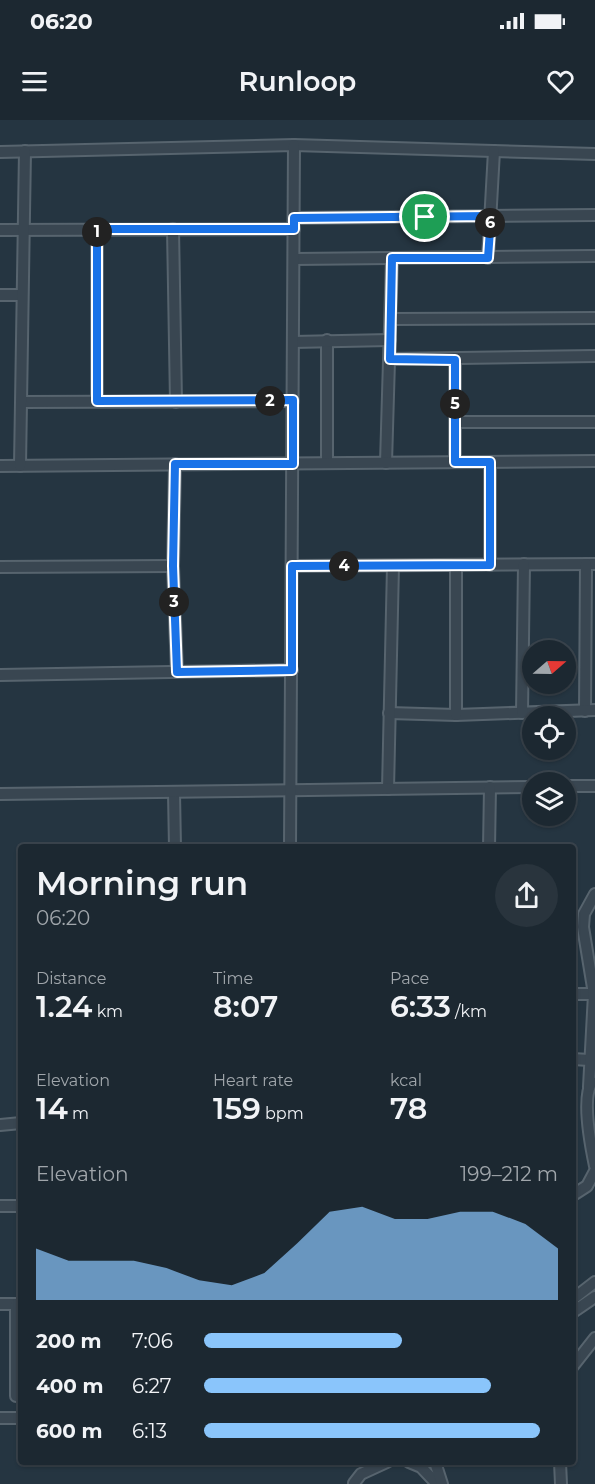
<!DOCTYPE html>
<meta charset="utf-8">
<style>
body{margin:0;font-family:Montserrat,sans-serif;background:#29343d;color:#f1f3f6;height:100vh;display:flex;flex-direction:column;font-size:22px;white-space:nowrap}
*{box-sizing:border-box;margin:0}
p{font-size:20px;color:#a0a6ab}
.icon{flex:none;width:33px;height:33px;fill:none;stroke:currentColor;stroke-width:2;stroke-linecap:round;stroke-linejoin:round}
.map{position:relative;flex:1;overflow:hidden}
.panel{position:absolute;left:18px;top:724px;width:558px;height:621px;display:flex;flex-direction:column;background:#1c2831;border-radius:6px;box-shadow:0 2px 4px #0004,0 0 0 2px #3a444d}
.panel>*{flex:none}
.needle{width:39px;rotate:70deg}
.fabs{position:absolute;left:522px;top:520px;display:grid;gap:12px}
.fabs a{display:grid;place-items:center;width:54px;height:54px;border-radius:50%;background:#1c2831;box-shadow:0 2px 4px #0004,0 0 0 2px #3a444d;font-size:30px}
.pin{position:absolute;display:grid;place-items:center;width:51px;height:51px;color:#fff;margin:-26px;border:3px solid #fff;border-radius:50%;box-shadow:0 2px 6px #0007}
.km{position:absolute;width:30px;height:30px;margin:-15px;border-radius:50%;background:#222;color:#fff;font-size:16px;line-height:30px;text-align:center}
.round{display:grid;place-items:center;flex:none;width:63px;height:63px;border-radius:32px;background:#29343d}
.overview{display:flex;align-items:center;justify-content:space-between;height:102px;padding:0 18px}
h1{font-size:33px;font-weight:600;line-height:45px}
.metrics{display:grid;grid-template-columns:repeat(3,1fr);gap:9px;height:102px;padding:6px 18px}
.metrics div{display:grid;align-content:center}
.metrics b{font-size:30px;font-weight:600}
.metrics small{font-size:16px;font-weight:400}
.metrics p{font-size:16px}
.chart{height:168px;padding:12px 18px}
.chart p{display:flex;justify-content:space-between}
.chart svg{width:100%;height:108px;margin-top:6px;fill:#8ac5fb;opacity:.7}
ul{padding:0 18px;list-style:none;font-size:20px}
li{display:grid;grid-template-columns:96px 72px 1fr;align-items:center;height:45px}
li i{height:15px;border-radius:8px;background:#8ac5fb}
.status{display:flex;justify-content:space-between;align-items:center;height:42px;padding:0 30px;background:#1c2831;direction:ltr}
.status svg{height:16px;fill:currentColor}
header{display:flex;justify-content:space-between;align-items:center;height:78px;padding:0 18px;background:#1c2831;font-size:27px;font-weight:600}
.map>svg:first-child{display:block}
</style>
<div class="status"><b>06:20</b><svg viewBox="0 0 49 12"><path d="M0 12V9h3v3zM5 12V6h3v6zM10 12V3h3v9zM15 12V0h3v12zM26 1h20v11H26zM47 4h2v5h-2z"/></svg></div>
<header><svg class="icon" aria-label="menu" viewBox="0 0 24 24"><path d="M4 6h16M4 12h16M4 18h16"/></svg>Runloop<svg class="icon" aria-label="heart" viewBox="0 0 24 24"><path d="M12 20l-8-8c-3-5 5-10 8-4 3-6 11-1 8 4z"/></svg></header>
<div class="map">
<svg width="595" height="1364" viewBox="0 0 595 1364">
<rect width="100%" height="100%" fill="#253541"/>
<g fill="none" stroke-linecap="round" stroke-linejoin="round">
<g stroke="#57646e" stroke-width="14">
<g id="minor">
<polyline points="0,32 294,25 595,34"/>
<polyline points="294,98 595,95"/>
<polyline points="173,109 176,282"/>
<polyline points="0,110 294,109"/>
<polyline points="488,138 494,31"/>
<polyline points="294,139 595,136"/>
<polyline points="0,175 22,175"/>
<polyline points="391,199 595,198"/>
<polyline points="327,220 327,343"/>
<polyline points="293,222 390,220"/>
<polyline points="390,239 595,236"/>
<polyline points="455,240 455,342"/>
<polyline points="97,281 97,109"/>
<polyline points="22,282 293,281"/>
<polyline points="455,302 595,302"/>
<polyline points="490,342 490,445"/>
<polyline points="386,343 392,138"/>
<polyline points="175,344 173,446 177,552"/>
<polyline points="0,346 595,341"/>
<polyline points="20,346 25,31"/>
<polyline points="292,446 595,444"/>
<polyline points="0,447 173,446"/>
<polyline points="0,555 292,550"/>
<polyline points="585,591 586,444"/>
<polyline points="389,593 456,595 595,590"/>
<polyline points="522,593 524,444"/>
<polyline points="456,595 456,445"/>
<polyline points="566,666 595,666"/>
<polyline points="388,669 393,446"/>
<polyline points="174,673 175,728"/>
<polyline points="0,674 532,667"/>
<polyline points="290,728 294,25"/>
<polyline points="489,728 490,667"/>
<polyline points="573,874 594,874"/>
<polyline points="573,939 589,940"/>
<path d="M592 962C581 978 591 1027 595 1046"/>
<polyline points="589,967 594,874 583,807 584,794 595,774"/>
<polyline points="0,1005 21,1003"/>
<polyline points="573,1075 587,1066 595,1051"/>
<polyline points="0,1086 21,1086"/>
<polyline points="573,1179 595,1162"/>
<polyline points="0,1184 21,1184"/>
<polyline points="573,1192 595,1177"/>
<polyline points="573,1246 595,1218"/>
<polyline points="16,1276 16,1184"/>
<polyline points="0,1298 21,1298"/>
<polyline points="409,1342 421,1347 437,1364"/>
<polyline points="435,1342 442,1364"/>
<polyline points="560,1342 561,1364"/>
<polyline points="354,1363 361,1354 387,1342"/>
</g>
</g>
<use href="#minor" stroke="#394651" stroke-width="10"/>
</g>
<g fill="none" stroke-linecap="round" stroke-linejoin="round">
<g stroke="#fff" stroke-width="12">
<polygon id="route" points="491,96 488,138 392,138 390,239 455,240 455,342 490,342 490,445 292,446 292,550 177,552 173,446 175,344 293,344 293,280 97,281 97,109 294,109 294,98"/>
</g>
<use href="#route" stroke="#1a73e8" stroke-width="8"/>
</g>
</svg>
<div class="fabs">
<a><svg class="needle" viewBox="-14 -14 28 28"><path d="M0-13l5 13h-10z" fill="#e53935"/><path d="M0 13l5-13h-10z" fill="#a0a6ab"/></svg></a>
<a><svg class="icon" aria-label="locate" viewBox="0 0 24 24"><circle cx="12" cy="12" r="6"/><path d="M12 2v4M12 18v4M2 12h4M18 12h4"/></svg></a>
<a><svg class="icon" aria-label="layers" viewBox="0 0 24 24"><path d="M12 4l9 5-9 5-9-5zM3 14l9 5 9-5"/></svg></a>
</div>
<div class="pin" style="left:425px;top:97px;background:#1e9e55"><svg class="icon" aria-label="arrive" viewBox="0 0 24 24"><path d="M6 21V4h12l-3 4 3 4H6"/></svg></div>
<b class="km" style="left:97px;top:112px">1</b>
<b class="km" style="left:270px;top:281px">2</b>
<b class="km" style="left:174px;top:482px">3</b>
<b class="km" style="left:344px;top:446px">4</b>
<b class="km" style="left:455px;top:284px">5</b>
<b class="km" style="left:490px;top:103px">6</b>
<section class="panel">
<div class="overview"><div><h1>Morning run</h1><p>06:20</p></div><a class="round"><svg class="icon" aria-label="share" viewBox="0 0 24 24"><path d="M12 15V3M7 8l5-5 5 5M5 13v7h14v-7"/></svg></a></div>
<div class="metrics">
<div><p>Distance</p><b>1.24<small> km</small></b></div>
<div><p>Time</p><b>8:07</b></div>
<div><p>Pace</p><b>6:33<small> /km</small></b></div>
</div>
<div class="metrics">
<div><p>Elevation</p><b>14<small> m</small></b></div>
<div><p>Heart rate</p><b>159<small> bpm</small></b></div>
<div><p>kcal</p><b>78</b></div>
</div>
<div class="chart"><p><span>Elevation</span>199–212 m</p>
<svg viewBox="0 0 160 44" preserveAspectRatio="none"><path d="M0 44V23L10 28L20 28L30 28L40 31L50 36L60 38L70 33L80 21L90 8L100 6L110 11L120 11L130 8L140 8L150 13L160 23V44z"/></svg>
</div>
<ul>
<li><b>200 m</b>7:06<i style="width:56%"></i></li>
<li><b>400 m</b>6:27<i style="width:81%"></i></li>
<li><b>600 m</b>6:13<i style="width:95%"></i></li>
</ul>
</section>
</div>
